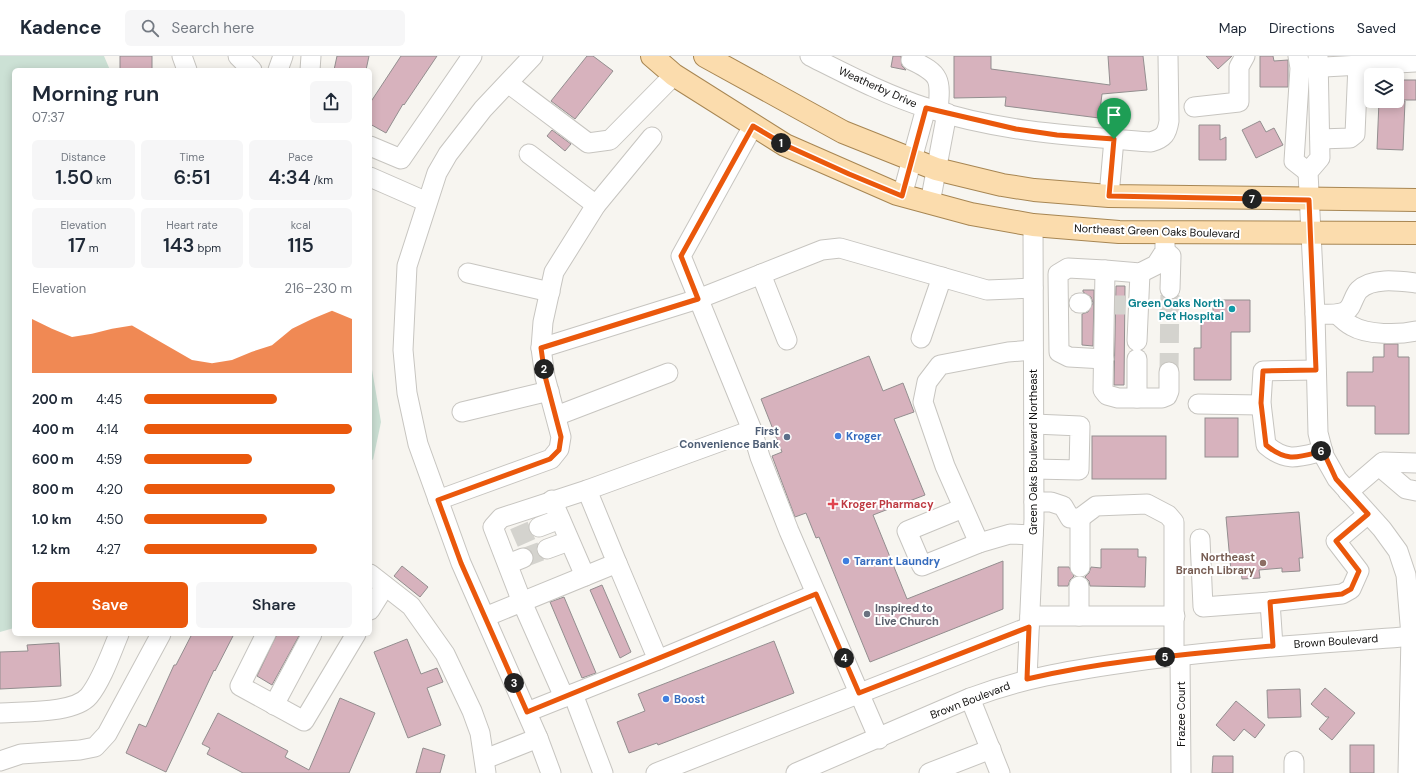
<!DOCTYPE html>
<meta charset="utf-8">
<style>
body{margin:0;font-family:"DM Sans",sans-serif;background:#f6f6f7;color:#1f2937;height:100vh;display:flex;flex-direction:column;font-size:15px;white-space:nowrap}
*{box-sizing:border-box;margin:0}
p{font-size:13px;color:#747a83}
.icon{flex:none;width:22px;height:22px;fill:none;stroke:currentColor;stroke-width:2;stroke-linecap:round;stroke-linejoin:round}
.map{position:relative;flex:1;overflow:hidden}
.details{position:absolute;left:12px;top:12px;width:360px;height:568px;display:flex;flex-direction:column;background:#fff;border-radius:6px;box-shadow:0 2px 10px #0003}
.details>*{flex:none}
.tools{position:absolute;left:1364px;top:12px;display:grid;gap:8px}
.tools a{display:grid;place-items:center;width:40px;height:40px;border-radius:6px;background:#fff;box-shadow:0 2px 10px #0003;font-size:20px}
.pin{position:absolute;display:grid;place-items:center;width:34px;height:34px;color:#fff;margin:-41px -17px;border-radius:50% 50% 50% 0;rotate:-45deg;box-shadow:0 0 4px #0007}
.pin .icon{rotate:45deg}
.km{position:absolute;width:20px;height:20px;margin:-10px;border-radius:50%;background:#222;color:#fff;font-size:11px;line-height:20px;text-align:center}
.round{display:grid;place-items:center;flex:none;width:42px;height:42px;border-radius:6px;background:#f6f6f7}
.summary{display:flex;align-items:center;justify-content:space-between;height:68px;padding:0 20px}
h1{font-size:22px;font-weight:600;line-height:30px}
.metrics{display:grid;grid-template-columns:repeat(3,1fr);gap:6px;height:68px;padding:4px 20px}
.metrics div{display:grid;align-content:center;border-radius:6px;background:#f6f6f7;text-align:center}
.metrics b{font-size:20px;font-weight:600}
.metrics small{font-size:11px;font-weight:400}
.metrics p{font-size:11px}
.chart{height:112px;padding:8px 20px}
.chart p{display:flex;justify-content:space-between}
.chart svg{width:100%;height:72px;margin-top:4px;fill:#ea580c;opacity:.7}
.primary-button{display:flex;gap:8px;margin-top:auto;padding:8px 20px}
.primary-button a{flex:1;height:46px;border-radius:6px;background:#ea580c;color:#fff;font-size:16px;font-weight:600;line-height:46px;text-align:center}
.primary-button a+a{background:#f6f6f7;color:#1f2937}
ul{padding:0 20px;list-style:none;font-size:13px}
li{display:grid;grid-template-columns:64px 48px 1fr;align-items:center;height:30px}
li i{height:10px;border-radius:5px;background:#ea580c}
header{display:flex;align-items:center;gap:24px;box-sizing:border-box;height:56px;padding:0 20px;background:#fff;border-bottom:1px solid #e0e1e3}
header strong{font-size:19px}
nav{display:flex;gap:22px;margin-inline-start:auto;font-size:14px}
.search{width:280px;height:36px;background:#f6f6f7;display:flex;align-items:center;gap:10px;box-sizing:border-box;padding:0 14px;border-radius:6px;color:#747a83;font-size:15px}
.map>svg:first-child{display:block}
</style>
<header>
<strong>Kadence</strong>
<div class="search"><svg class="icon" aria-label="search" viewBox="0 0 24 24"><circle cx="10" cy="10" r="6"/><path d="M15 15l6 6"/></svg>Search here</div>
<nav><a>Map</a><a>Directions</a><a>Saved</a></nav>
</header>
<div class="map">
<svg width="1416" height="717" viewBox="0 0 1416 717">
<rect width="100%" height="100%" fill="#f7f5f0"/>
<g fill="#cce1d5">
<polygon points="0,0 104,0 110,14 14,14 14,572 0,576"/>
<polygon points="370,302 381,366 373,404 370,402"/>
</g>
<g fill="#d7b2bd" stroke="#938e8f">
<rect x="120" y="0" width="32" height="14"/>
<polygon points="337,0 369,0 366,14 334,14"/>
<polygon points="401,0 437,0 404,49 403,48 386,77 370,68 370,47"/>
<polygon points="587,0 593,0 613,15 575,63 551,45"/>
<polygon points="893,0 901,0 902,10 906,14 891,11"/>
<polygon points="954,0 991,0 991,13 1110,29 1108,0 1143,0 1147,34 1102,38 1099,62 1005,50 1006,41 954,42"/>
<polygon points="1206,0 1232,0 1218,13"/>
<polygon points="1260,0 1273,0 1274,5 1288,4 1288,31 1260,31"/>
<rect x="1397" y="24" width="19" height="20"/>
<polygon points="1379,45 1405,45 1403,94 1377,93"/>
<polygon points="1260,65 1266,76 1274,72 1283,89 1256,102 1242,74"/>
<polygon points="1199,69 1220,69 1220,84 1226,81 1226,104 1199,104"/>
<polygon points="552,74 571,88 565,95 547,80"/>
<polygon points="1116,230 1125,230 1124,329 1114,329"/>
<polygon points="1083,234 1094,234 1093,290 1082,289 1082,258 1088,256 1093,247 1091,241 1083,236"/>
<polygon points="1213,244 1250,244 1250,276 1231,276 1231,324 1194,324 1194,292 1201,292 1201,261 1213,261"/>
<polygon points="1384,288 1398,288 1398,301 1409,301 1409,378 1375,378 1375,350 1347,350 1347,316 1373,316 1373,301 1384,301"/>
<polygon points="869,300 883,335 903,327 914,356 894,363 925,439 873,459 907,543 1003,505 1003,553 870,606 819,481 816,482 806,457 795,461 772,400 782,396 761,343"/>
<rect x="1205" y="362" width="33" height="39"/>
<rect x="1092" y="380" width="74" height="43"/>
<polygon points="1299,456 1303,502 1299,502 1300,515 1282,516 1282,512 1259,514 1260,522 1242,523 1241,515 1231,516 1226,461"/>
<polygon points="1101,493 1138,493 1138,501 1146,501 1145,531 1090,530 1089,525 1085,521 1089,517 1091,511 1101,512"/>
<polygon points="402,510 428,531 420,541 394,520"/>
<polygon points="1058,511 1069,511 1074,520 1070,524 1068,530 1058,530"/>
<polygon points="602,529 631,596 620,602 590,534"/>
<polygon points="564,541 596,617 582,622 550,546"/>
<polygon points="192,578 234,578 215,615 214,614 166,716 126,697 139,668 146,671 174,609 176,609"/>
<polygon points="277,578 300,578 272,629 257,620"/>
<polygon points="407,583 421,618 437,612 443,626 427,632 441,669 408,682 374,596"/>
<polygon points="774,585 794,637 658,689 657,687 629,697 617,666 645,655 638,638"/>
<polygon points="59,587 61,630 0,633 0,596 28,595 27,589"/>
<polygon points="1325,632 1355,657 1332,684 1319,673 1329,661 1326,661 1311,648"/>
<polygon points="1300,633 1301,661 1268,662 1267,634"/>
<polygon points="340,642 375,657 349,717 243,717 207,698 210,692 202,688 218,657 288,695 285,701 309,714"/>
<polygon points="1236,645 1265,669 1255,682 1244,673 1234,685 1216,669"/>
<rect x="1350" y="689" width="24" height="28"/>
<polygon points="423,692 445,699 440,717 416,717"/>
<polygon points="1213,700 1233,700 1233,717 1212,717"/>
</g>
<g fill="none" stroke-linecap="round" stroke-linejoin="round">
<g stroke="#d4d3ce" stroke-width="19" stroke-dasharray="19 10" stroke-linecap="butt">
<polyline points="1112,249 1125,249"/>
<polyline points="1169,316 1170,233"/>
<polyline points="514,482 539,471"/>
<polyline points="523,502 547,493"/>
</g>
<g stroke="#c7c5c0" stroke-width="21">
<g id="minor">
<polyline points="182,0 187,14"/>
<polyline points="238,0 252,14"/>
<polyline points="533,0 483,53 448,98 437,117 407,210 403,294 407,337 418,388 461,507 538,682 551,717"/>
<path d="M810 0C848 19 886 39 927 52 999 76 1075 80 1151 86 1164 82 1167 78 1169 65L1168 0"/>
<polyline points="1298,0 1300,12 1294,105 1308,116"/>
<polyline points="1318,0 1320,102 1308,116 1315,258 1318,377 1324,400 1337,423 1382,473 1398,495 1406,519 1411,580 1408,717"/>
<path d="M911 4C941 18 941 23 938 55"/>
<polyline points="1306,12 1416,6"/>
<polyline points="278,14 283,0"/>
<polyline points="310,14 311,0"/>
<polyline points="508,27 588,87 610,84 674,19"/>
<polyline points="1194,51 1239,46 1239,11 1245,0"/>
<polyline points="1320,83 1350,82 1355,78 1358,9"/>
<polyline points="370,90 401,103 472,0"/>
<polyline points="529,98 596,149"/>
<polyline points="370,121 427,146"/>
<polyline points="902,140 926,52"/>
<polyline points="1109,140 1114,83"/>
<polyline points="930,147 947,57"/>
<polyline points="1165,176 1165,195 1156,209 1140,217 1105,214 1103,334 1107,339 1118,342 1162,342 1167,340 1169,335 1169,316"/>
<polyline points="1165,195 1171,200 1170,233"/>
<polyline points="468,217 550,236"/>
<polyline points="761,218 787,284"/>
<polyline points="1079,247 1082,247"/>
<path d="M1315 258C1325 258 1344 261 1350 251 1353 246 1355 238 1359 234 1372 221 1399 225 1416 227"/>
<path d="M1337 258C1341 262 1346 267 1352 270 1367 279 1399 279 1416 275"/>
<polyline points="921,282 942,221"/>
<polyline points="1137,285 1140,217"/>
<polyline points="541,292 698,243 822,194 840,192 987,234 1033,232"/>
<polyline points="1033,294 1008,296 940,309 927,326 923,346 945,410 979,487 1010,478 1033,479"/>
<polyline points="1104,303 1069,301 1059,296 1058,218 1068,212 1105,214"/>
<path d="M1316 314 1263 315 1261 347 1266 389C1287 407 1299 401 1323 395"/>
<polyline points="1137,342 1137,303"/>
<polyline points="1198,348 1261,349"/>
<polyline points="462,356 549,335"/>
<polyline points="556,360 668,317"/>
<polyline points="1034,368 1080,370 1079,414 1034,413"/>
<polyline points="752,374 681,200 753,70"/>
<polyline points="1379,410 1406,433 1416,435"/>
<polyline points="1348,436 1383,406 1416,407"/>
<polyline points="438,444 551,403 559,393 561,381 545,321 541,292 543,266 554,216 596,149 652,81"/>
<polyline points="552,444 585,520"/>
<polyline points="1034,446 1051,446 1063,450 1070,462 1080,462 1096,450 1147,448 1168,459 1174,466 1174,600"/>
<polyline points="963,452 907,475 922,510 979,487"/>
<polyline points="539,471 560,463"/>
<polyline points="1200,483 1203,551 1270,546"/>
<polyline points="547,493 569,485"/>
<polyline points="508,508 523,502"/>
<polyline points="1080,511 1080,462"/>
<polyline points="370,518 411,550 445,598 472,655 480,677 486,717"/>
<polyline points="1079,530 1079,560"/>
<polyline points="370,554 385,530"/>
<polyline points="1030,560 1175,560"/>
<polyline points="485,561 617,507 587,434 752,374 760,401 789,475 879,683"/>
<polyline points="266,578 240,630 304,665 356,578"/>
<polyline points="1273,590 1270,546 1342,538 1351,533 1359,515 1336,485 1368,458"/>
<polyline points="1180,599 1181,717"/>
<polyline points="658,604 816,538"/>
<polyline points="1027,623 1034,463 1033,169"/>
<polyline points="573,638 603,717"/>
<polyline points="564,641 522,546 493,471 501,462 587,434"/>
<polyline points="970,642 1000,717"/>
<polyline points="274,649 312,578"/>
<polyline points="527,656 658,604 617,507"/>
<path d="M0 657C23 655 74 658 89 640 102 624 111 597 119 578"/>
<polyline points="485,703 538,682"/>
<polyline points="0,705 21,698 80,694 95,691 107,678 161,578"/>
<polyline points="1294,705 1294,717"/>
<polyline points="656,717 1029,571"/>
<path d="M796 717 970 642C1023 622 1068 615 1123 607 1221 593 1318 588 1416 580"/>
<polyline points="929,717 991,693"/>
</g>
</g>
<g stroke="#a78653" stroke-width="24">
<g id="major">
<polyline points="652,0 674,19 785,89 897,138 971,158 1033,169 1119,176 1416,177"/>
<polyline points="705,0 843,76 936,113 1002,129 1034,134 1109,140 1416,144"/>
</g>
</g>
<use href="#minor" stroke="#fff" stroke-width="19"/>
<use href="#major" stroke="#fbdcad" stroke-width="22"/>
</g>
<g fill="none" stroke-linecap="round" stroke-linejoin="round">
<g stroke="#fff" stroke-width="8">
<path id="route" d="M926 52 1016 73 1057 79 1114 83 1109 140 1309 144 1316 314 1263 315 1261 347 1266 389C1287 407 1299 401 1323 395L1336 423 1368 458 1336 485 1359 515 1351 533 1342 538 1270 546 1273 590C1191 598 1107 604 1027 623L1029 571 859 637 816 538 527 656 461 507 438 444 550 403 559 394 561 381 545 320 541 292 698 243 681 200 753 70 785 89 849 118 902 140Z"/>
</g>
<use href="#route" stroke="#ea580c" stroke-width="5"/>
</g>
<circle fill="#0f9aa8" stroke="#fff" stroke-width="1.5" cx="1232" cy="253" r="4"/>
<g fill="#3f7fe0" stroke="#fff" stroke-width="1.5">
<circle cx="838" cy="380" r="4"/>
<circle cx="846" cy="505" r="4"/>
<circle cx="666" cy="643" r="4"/>
</g>
<circle fill="#5c6f8a" stroke="#fff" stroke-width="1.5" cx="787" cy="381" r="4"/>
<path fill="#e0444e" stroke="#fff" stroke-width="1.5" d="M831 442h4v4h4v4h-4v4h-4v-4h-4v-4h4z"/>
<circle fill="#8d6e63" stroke="#fff" stroke-width="1.5" cx="1263" cy="507" r="4"/>
<circle fill="#6b7280" stroke="#fff" stroke-width="1.5" cx="867" cy="558" r="4"/>
<g text-anchor="middle" stroke-width="4" stroke-linejoin="round" paint-order="stroke">
<g font-size="11" fill="#11100f" stroke="#fff">
<text transform="translate(878 31) rotate(24)" y="4">Weatherby Drive</text>
<text transform="translate(1157 175) rotate(2)" y="4">Northeast Green Oaks Boulevard</text>
<text transform="translate(1033 396) rotate(-90)" y="4">Green Oaks Boulevard Northeast</text>
<text transform="translate(1336 585) rotate(-4)" y="4">Brown Boulevard</text>
<text transform="translate(970 644) rotate(-21)" y="4">Brown Boulevard</text>
<text transform="translate(1181 658) rotate(-90)" y="4">Frazee Court</text>
</g>
<g font-size="11" font-weight="bold" fill="#0d838f" stroke="#fff" text-anchor="end">
<text x="1224" y="251">Green Oaks North<tspan x="1224" dy="13">Pet Hospital</tspan></text>
</g>
<g font-size="11" font-weight="bold" fill="#4e5e75" stroke="#fff" text-anchor="end">
<text x="779" y="379">First<tspan x="779" dy="13">Convenience Bank</tspan></text>
</g>
<g font-size="11" font-weight="bold" fill="#366cbe" stroke="#fff" text-anchor="start">
<text x="846" y="384">Kroger</text>
<text x="854" y="509">Tarrant Laundry</text>
<text x="674" y="647">Boost</text>
</g>
<g font-size="11" font-weight="bold" fill="#be3a42" stroke="#fff" text-anchor="start">
<text x="841" y="452">Kroger Pharmacy</text>
</g>
<g font-size="11" font-weight="bold" fill="#785e54" stroke="#fff" text-anchor="end">
<text x="1255" y="505">Northeast<tspan x="1255" dy="13">Branch Library</tspan></text>
</g>
<g font-size="11" font-weight="bold" fill="#5b616d" stroke="#fff" text-anchor="start">
<text x="875" y="556">Inspired to<tspan x="875" dy="13">Live Church</tspan></text>
</g>
</g>
</svg>
<div class="tools">
<a><svg class="icon" aria-label="layers" viewBox="0 0 24 24"><path d="M12 4l9 5-9 5-9-5zM3 14l9 5 9-5"/></svg></a>
</div>
<div class="pin" style="left:1114px;top:83px;background:#1e9e55"><svg class="icon" aria-label="arrive" viewBox="0 0 24 24"><path d="M6 21V4h12l-3 4 3 4H6"/></svg></div>
<b class="km" style="left:781px;top:87px">1</b>
<b class="km" style="left:544px;top:313px">2</b>
<b class="km" style="left:514px;top:627px">3</b>
<b class="km" style="left:844px;top:602px">4</b>
<b class="km" style="left:1165px;top:601px">5</b>
<b class="km" style="left:1321px;top:395px">6</b>
<b class="km" style="left:1252px;top:143px">7</b>
<section class="details">
<div class="summary"><div><h1>Morning run</h1><p>07:37</p></div><a class="round"><svg class="icon" aria-label="share" viewBox="0 0 24 24"><path d="M12 15V3M7 8l5-5 5 5M5 13v7h14v-7"/></svg></a></div>
<div class="metrics">
<div><p>Distance</p><b>1.50<small> km</small></b></div>
<div><p>Time</p><b>6:51</b></div>
<div><p>Pace</p><b>4:34<small> /km</small></b></div>
</div>
<div class="metrics">
<div><p>Elevation</p><b>17<small> m</small></b></div>
<div><p>Heart rate</p><b>143<small> bpm</small></b></div>
<div><p>kcal</p><b>115</b></div>
</div>
<div class="chart"><p><span>Elevation</span>216–230 m</p>
<svg viewBox="0 0 160 44" preserveAspectRatio="none"><path d="M0 44V11L10 17L20 22L30 20L40 17L50 15L60 22L70 29L80 36L90 38L100 36L110 31L120 27L130 17L140 11L150 6L160 11V44z"/></svg>
</div>
<ul>
<li><b>200 m</b>4:45<i style="width:64%"></i></li>
<li><b>400 m</b>4:14<i style="width:100%"></i></li>
<li><b>600 m</b>4:59<i style="width:52%"></i></li>
<li><b>800 m</b>4:20<i style="width:92%"></i></li>
<li><b>1.0 km</b>4:50<i style="width:59%"></i></li>
<li><b>1.2 km</b>4:27<i style="width:83%"></i></li>
</ul>
<div class="primary-button"><a>Save</a><a>Share</a></div>
</section>
</div>
